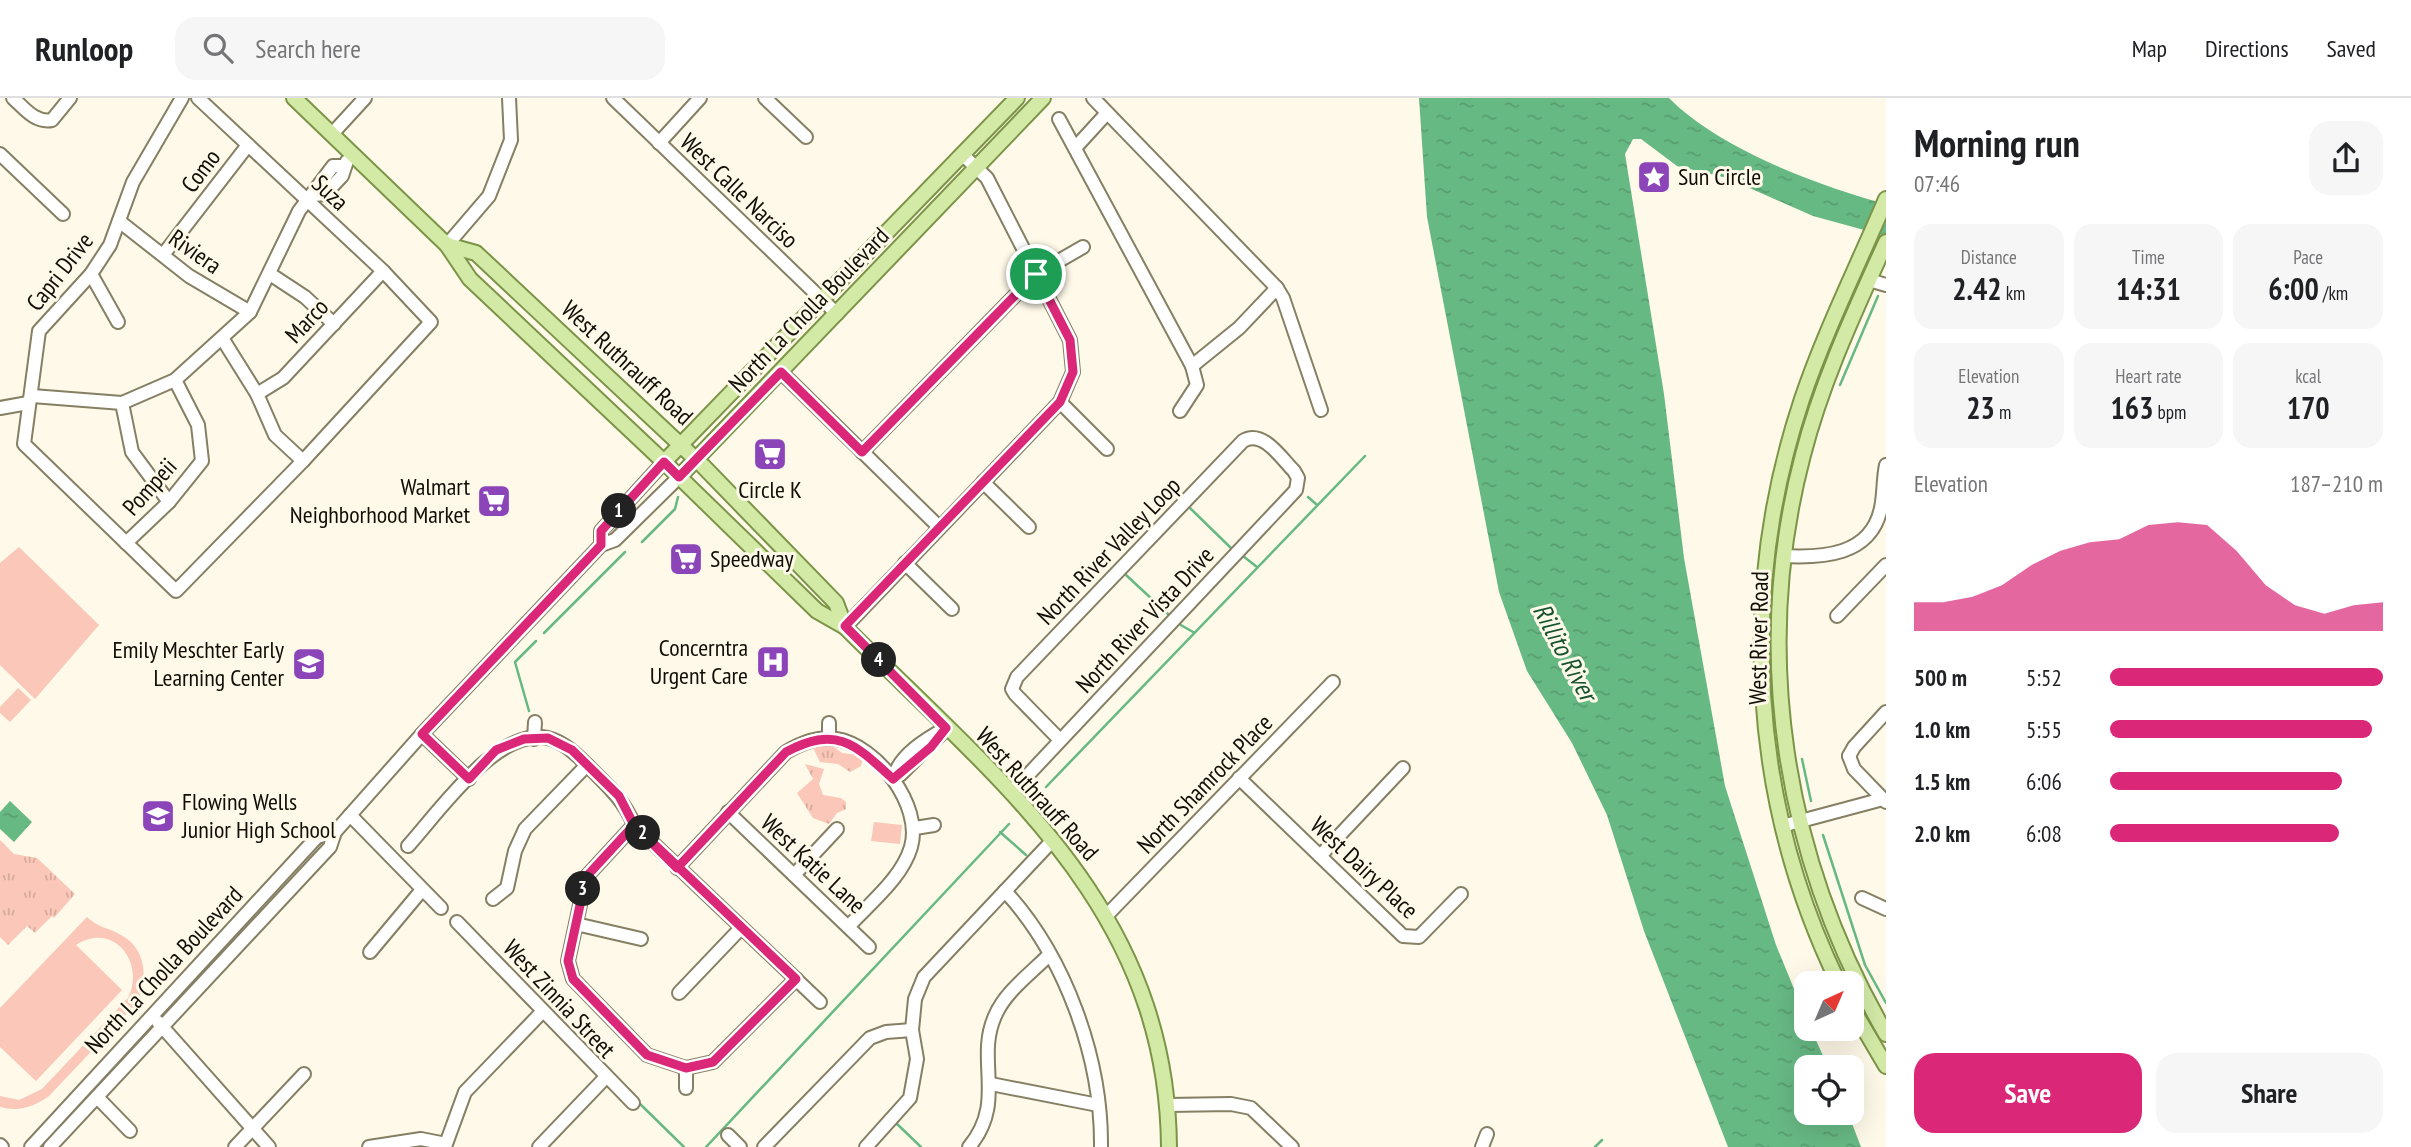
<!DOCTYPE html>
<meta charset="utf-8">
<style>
body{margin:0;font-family:"PT Sans Narrow",sans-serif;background:#f6f6f6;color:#202124;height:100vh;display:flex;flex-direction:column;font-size:26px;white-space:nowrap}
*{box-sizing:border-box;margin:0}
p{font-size:23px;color:#757577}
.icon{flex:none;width:38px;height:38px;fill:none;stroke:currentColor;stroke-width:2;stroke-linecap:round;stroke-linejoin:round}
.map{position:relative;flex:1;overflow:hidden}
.details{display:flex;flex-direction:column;background:#fff;width:525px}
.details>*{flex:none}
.needle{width:46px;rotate:44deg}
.buttons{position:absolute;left:1794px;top:873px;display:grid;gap:14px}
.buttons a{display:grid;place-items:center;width:70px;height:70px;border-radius:14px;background:#fff;box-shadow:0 7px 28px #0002;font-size:35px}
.pin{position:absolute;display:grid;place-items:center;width:60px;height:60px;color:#fff;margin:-30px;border:4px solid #fff;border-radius:50%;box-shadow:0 2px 7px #0007}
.km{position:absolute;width:35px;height:35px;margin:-18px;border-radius:50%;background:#222;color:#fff;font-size:19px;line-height:35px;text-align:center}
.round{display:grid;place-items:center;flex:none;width:74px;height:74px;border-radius:21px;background:#f6f6f6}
.summary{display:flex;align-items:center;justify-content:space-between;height:119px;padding:0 28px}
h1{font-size:38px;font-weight:700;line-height:52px}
.metrics{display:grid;grid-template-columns:repeat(3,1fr);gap:10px;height:119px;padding:7px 28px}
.metrics div{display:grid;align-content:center;border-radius:18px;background:#f6f6f6;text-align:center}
.metrics b{font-size:30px;font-weight:700}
.metrics small{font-size:19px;font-weight:400}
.metrics p{font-size:19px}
.chart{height:196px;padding:14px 28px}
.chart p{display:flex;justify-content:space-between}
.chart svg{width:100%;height:126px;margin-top:7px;fill:#db2777;opacity:.7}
.cta{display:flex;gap:14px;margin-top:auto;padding:14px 28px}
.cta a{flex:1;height:80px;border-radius:21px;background:#db2777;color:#fff;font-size:28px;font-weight:700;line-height:80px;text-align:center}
.cta a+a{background:#f6f6f6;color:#202124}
ul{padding:0 28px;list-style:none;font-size:23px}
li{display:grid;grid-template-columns:112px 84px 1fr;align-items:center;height:52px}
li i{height:18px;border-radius:9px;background:#db2777}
header{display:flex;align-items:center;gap:42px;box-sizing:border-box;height:98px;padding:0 35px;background:#fff;border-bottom:2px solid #e0e0e0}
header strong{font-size:33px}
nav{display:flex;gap:38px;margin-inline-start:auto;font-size:24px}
.search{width:490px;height:63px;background:#f6f6f6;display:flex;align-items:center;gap:18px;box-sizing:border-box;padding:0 24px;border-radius:21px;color:#757577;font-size:26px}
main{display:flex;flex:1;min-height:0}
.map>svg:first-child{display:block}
</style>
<header>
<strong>Runloop</strong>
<div class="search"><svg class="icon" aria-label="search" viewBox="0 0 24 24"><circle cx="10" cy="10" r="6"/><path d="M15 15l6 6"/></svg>Search here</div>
<nav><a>Map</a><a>Directions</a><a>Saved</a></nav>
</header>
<main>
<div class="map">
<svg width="1886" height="1049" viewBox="0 0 1886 1049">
<defs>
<pattern id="grass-tufts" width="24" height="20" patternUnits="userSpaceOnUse" patternTransform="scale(1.75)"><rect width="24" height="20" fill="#fac7b8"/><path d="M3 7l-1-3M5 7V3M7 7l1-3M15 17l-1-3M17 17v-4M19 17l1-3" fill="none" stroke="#d5aa9d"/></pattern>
<pattern id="water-ripples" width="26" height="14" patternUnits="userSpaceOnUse" patternTransform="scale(1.75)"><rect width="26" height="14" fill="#67b984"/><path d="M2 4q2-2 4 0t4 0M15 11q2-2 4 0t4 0" fill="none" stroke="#589e70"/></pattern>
</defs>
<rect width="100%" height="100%" fill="#fef9e8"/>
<g fill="url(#grass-tufts)">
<polygon points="830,646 842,655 859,657 863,662 861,668 850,674 838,666 820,664 814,652 817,647"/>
<polygon points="805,666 824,671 819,686 823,697 841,700 846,704 846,711 837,715 829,726 813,720 797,695 813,681"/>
<polygon points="0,742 14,756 37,760 75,796 54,820 52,818 35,835 27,828 8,847 0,839"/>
</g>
<g fill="#fac7b8">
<polygon points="19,449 99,527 35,601 0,567 0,465"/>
<polygon points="18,590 31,602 10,624 0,615 0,609"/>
<polygon points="874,724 902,727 900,746 871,743"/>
<path d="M87 819C98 830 108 829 121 837 147 851 148 881 137 905L49 998C33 1009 19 1014 0 1009V998L19 1002 42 991 128 900C146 863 112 823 76 847L122 892 36 983 0 949V910Z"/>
</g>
<g fill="url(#water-ripples)">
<path d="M1419 0H1669C1718 50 1818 88 1886 106V138L1813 118 1727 80 1677 68 1641 41H1633L1625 56 1664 296 1684 460 1725 688 1776 847 1806 920V931H1811L1828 969 1806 970V1015H1848L1861 1049H1728L1644 833 1607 717 1572 645 1527 573 1499 494 1427 119Z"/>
<polygon points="10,703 32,724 14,744 0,731 0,714"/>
</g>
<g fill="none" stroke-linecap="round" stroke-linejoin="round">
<g stroke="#67b984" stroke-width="2.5">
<polyline points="1840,287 1878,198"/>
<polyline points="1308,399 1316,406"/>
<polyline points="1190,410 1232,451"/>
<polyline points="642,444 675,411 678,399"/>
<polyline points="1243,458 1257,469"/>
<polyline points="1126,477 1169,517"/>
<polyline points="1179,526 1193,534"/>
<polyline points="544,535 625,454"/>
<polyline points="529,613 515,564 536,543"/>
<polyline points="1802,661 1811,703"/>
<polyline points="1046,689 1365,358"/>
<polyline points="1000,734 1026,757"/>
<polyline points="1823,737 1865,867 1886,905"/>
<polyline points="637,1003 684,1049"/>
<polyline points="896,1025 921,1049"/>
<polyline points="706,1049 1009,726"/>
<polyline points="1595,1049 1602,1042"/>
</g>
<g stroke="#857f64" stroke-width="16">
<g id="minor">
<path d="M13 0C25 11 35 25 52 22L70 0"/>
<polyline points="182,0 133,84 110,147 91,176 39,233 24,346 176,493 303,363 431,224 383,173 198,0"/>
<polyline points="613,0 837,216"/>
<polyline points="765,0 806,39"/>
<polyline points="1093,0 1277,190 1283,200 1321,312"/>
<polyline points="1059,21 1192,268 1197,287 1180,313"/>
<polyline points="332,36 365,0"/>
<polyline points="659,45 700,0"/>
<polyline points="1076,49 1107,15"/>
<polyline points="0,56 63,116"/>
<polyline points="314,97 325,96 342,78 347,63"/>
<polyline points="119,123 189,178 250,214"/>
<polyline points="447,147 489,98 511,42 509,0"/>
<polyline points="163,157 248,47"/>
<polyline points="91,176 118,224"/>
<polyline points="270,176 305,199 334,226"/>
<polyline points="1869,182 1886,187"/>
<polyline points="222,240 257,296 275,337 303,363"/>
<polyline points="1192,268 1239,230 1277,190"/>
<polyline points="781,274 939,429"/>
<polyline points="257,296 283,280 383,173"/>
<polyline points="32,298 122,305 175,282 250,214 299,113 333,68 343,68"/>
<polyline points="1060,304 1107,351"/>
<polyline points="122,305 132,354 169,404"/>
<polyline points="0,310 28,305"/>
<polyline points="862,354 1036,176 1083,149"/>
<polyline points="983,384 1029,429"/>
<polyline points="126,445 169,404 202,363 198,327 175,282"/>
<polyline points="601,447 601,433 664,364"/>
<path d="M1783 458C1822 460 1871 458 1881 410 1884 396 1883 381 1886 367"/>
<polyline points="905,465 952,511"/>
<polyline points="1837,518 1886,467"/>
<polyline points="845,529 1060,304 1073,274 1070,242 987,80 963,57"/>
<polyline points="829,625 829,640"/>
<polyline points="422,636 469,681"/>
<polyline points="534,641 535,624"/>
<polyline points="1849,658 1854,671 1886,704"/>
<polyline points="1849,658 1854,649 1886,614"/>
<polyline points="900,677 941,636"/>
<polyline points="1239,680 1403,838 1419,839 1461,796"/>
<path d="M893 681C899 657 926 641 946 630"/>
<path d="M1011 695 1296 392 1298 380 1294 373C1281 360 1263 331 1243 343L1017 579 1012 591 1015 596 1060 642"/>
<polyline points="728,714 869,849"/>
<polyline points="350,717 441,810"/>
<polyline points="634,727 586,779 568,863 573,881 647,957 686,970 713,964 796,881"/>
<polyline points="1782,728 1883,701"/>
<polyline points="915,730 934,727"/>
<path d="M408 748C438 715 498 628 548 640 564 644 577 657 588 668 607 687 624 702 634 727L820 904"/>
<polyline points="1320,758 1403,670"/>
<path d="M677 770 786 654C802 645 817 638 836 641 877 647 923 708 911 749 902 780 870 805 849 828"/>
<polyline points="794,777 837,731"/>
<path d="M1005 793C1065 858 1102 960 1101 1049"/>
<polyline points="1862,800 1886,811"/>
<polyline points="493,801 507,790 515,753 525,731 587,667"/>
<polyline points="1107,817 1333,584"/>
<polyline points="457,824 633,1005"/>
<polyline points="576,826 641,841"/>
<polyline points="370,854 421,793"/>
<polyline points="679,895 741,830"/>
<polyline points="158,924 269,1049"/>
<polyline points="991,986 1098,1007"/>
<polyline points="686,990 686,970"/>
<polyline points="97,999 130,1033"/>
<polyline points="1168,1007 1231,1006 1251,1010 1292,1049"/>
<polyline points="728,1037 740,1049"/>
<polyline points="0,1047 2,1049"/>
<polyline points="31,1049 317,739 335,734"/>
<polyline points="50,1049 330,749 335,734 422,636 601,447 615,442 679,379"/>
<polyline points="235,1049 304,976"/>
<polyline points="369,1049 421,1041 446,1046 465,994 543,913"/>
<polyline points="539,1049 605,980"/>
<polyline points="764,1049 870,940 886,934 912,932"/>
<polyline points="866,1049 910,1000 917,961 912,932 915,901 924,879 1053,742"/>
<path d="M969 1049C1007 1004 975 962 995 918 1005 894 1030 876 1049 857"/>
<polyline points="1482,1049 1487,1036"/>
</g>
</g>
<g stroke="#7c9448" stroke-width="18">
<g id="major">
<path d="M294 0 447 147 470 181 664 364 817 513 845 529C1000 684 1167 810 1169 1049"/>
<path d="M1886 144C1855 213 1822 283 1803 357 1751 554 1784 760 1886 936"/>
<polyline points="447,147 476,155 703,368 836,505 845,529"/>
<polyline points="664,364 1017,0"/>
<polyline points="679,379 1043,0"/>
<path d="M1839 886C1750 704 1738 493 1802 301 1825 233 1858 167 1886 101"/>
<polyline points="1852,910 1886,968"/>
</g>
</g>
<use href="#minor" stroke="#fff" stroke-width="12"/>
<use href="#major" stroke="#d3eaa7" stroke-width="14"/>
</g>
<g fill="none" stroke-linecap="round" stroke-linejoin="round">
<g stroke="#fff" stroke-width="14">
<path id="route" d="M1036 176 862 354 781 274 679 379 664 364 601 433V447L422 636 469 681 496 652 524 641 548 640 572 652 619 698 634 727 796 881 713 964 686 970 647 957 573 881 568 863 586 779 634 727 677 770 786 654C837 627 855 646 893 681L931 649 946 630 845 528 1060 304 1073 274 1070 242 1036 176"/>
</g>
<use href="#route" stroke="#db2777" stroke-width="9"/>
</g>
<defs>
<g id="sight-square" transform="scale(1.75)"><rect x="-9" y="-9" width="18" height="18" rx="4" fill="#8c45b8" stroke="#fef9e8"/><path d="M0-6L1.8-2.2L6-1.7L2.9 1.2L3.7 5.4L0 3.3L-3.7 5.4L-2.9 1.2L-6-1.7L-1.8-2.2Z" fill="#fff"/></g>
<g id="supermarket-square" transform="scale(1.75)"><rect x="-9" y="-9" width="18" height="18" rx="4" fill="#8c45b8" stroke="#fef9e8"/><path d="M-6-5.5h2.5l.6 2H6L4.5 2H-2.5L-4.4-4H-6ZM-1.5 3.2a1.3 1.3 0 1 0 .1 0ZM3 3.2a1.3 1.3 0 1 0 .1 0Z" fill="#fff"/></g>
<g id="hospital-square" transform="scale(1.75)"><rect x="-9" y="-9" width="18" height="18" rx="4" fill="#8c45b8" stroke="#fef9e8"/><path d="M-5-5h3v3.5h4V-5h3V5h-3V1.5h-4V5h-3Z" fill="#fff"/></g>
<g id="school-square" transform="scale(1.75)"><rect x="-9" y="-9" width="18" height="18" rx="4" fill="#8c45b8" stroke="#fef9e8"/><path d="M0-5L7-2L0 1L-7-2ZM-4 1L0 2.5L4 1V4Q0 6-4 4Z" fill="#fff"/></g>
</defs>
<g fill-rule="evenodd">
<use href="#sight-square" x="1654" y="79"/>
<use href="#supermarket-square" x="770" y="356"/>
<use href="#supermarket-square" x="494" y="403"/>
<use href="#supermarket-square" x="686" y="461"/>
<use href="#hospital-square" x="773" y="564"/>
<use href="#school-square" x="309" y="566"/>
<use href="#school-square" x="158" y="718"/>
</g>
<g text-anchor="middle" stroke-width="6" stroke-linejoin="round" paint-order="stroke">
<g font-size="24" fill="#100e05" stroke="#fef9e8">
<text transform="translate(201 73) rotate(-53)" y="8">Como</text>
<text transform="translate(739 93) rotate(44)" y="8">West Calle Narciso</text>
<text transform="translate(330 95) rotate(43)" y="8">Suza</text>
<text transform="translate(195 154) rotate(35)" y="8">Riviera</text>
<text transform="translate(60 174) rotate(-52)" y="8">Capri Drive</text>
<text transform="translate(809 212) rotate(-46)" y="8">North La Cholla Boulevard</text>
<text transform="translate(307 223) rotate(-47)" y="8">Marco</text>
<text transform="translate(627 265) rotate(43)" y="8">West Ruthrauff Road</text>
<text transform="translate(150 389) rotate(-48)" y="8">Pompeii</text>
<text transform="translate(1109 453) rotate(-46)" y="8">North River Valley Loop</text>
<text transform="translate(1145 522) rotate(-47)" y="8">North River Vista Drive</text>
<text transform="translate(1759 540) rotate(-89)" y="8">West River Road</text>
<text transform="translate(1205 686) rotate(-46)" y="8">North Shamrock Place</text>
<text transform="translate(1037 696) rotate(48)" y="8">West Ruthrauff Road</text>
<text transform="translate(813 766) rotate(43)" y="8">West Katie Lane</text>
<text transform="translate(1364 770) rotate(43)" y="8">West Dairy Place</text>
<text transform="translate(164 872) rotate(-47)" y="8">North La Cholla Boulevard</text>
<text transform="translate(559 901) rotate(47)" y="8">West Zinnia Street</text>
</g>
<g font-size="24" fill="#100e05" stroke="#fef9e8" text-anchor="start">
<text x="1678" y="87">Sun Circle</text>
<text x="470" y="397" text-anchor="end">Walmart<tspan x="470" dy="28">Neighborhood Market</tspan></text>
<text x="770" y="400" text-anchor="middle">Circle K</text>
<text x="710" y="469">Speedway</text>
<text x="748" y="558" text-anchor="end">Concerntra<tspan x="748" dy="28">Urgent Care</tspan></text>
<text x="284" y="560" text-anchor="end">Emily Meschter Early<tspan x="284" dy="28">Learning Center</tspan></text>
<text x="182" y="712">Flowing Wells<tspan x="182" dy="28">Junior High School</tspan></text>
</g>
<g font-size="26" font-style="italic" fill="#165330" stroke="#fef9e8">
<text transform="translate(1565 554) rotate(62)" y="9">Rillito River</text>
</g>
</g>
</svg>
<div class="buttons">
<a><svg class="needle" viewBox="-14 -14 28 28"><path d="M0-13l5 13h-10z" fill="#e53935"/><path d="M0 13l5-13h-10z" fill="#757577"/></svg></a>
<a><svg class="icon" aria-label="locate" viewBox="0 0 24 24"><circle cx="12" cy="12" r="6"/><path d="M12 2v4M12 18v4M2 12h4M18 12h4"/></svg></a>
</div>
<div class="pin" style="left:1036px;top:176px;background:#1e9e55"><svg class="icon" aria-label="arrive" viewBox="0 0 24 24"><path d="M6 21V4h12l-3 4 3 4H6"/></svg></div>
<b class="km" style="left:619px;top:413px">1</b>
<b class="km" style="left:643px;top:735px">2</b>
<b class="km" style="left:583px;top:791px">3</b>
<b class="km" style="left:879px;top:562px">4</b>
</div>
<section class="details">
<div class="summary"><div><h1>Morning run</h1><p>07:46</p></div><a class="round"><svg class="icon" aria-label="share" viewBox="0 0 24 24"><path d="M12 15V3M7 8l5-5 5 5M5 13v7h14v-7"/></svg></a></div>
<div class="metrics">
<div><p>Distance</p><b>2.42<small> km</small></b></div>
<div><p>Time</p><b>14:31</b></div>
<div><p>Pace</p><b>6:00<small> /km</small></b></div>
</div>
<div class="metrics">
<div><p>Elevation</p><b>23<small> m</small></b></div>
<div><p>Heart rate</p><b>163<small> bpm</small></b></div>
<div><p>kcal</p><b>170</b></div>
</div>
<div class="chart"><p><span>Elevation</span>187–210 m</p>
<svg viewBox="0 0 160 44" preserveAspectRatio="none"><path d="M0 44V34L10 34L20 32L30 28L40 21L50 16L60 13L70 12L80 7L90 6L100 7L110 16L120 28L130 35L140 38L150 35L160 34V44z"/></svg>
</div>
<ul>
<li><b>500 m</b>5:52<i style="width:100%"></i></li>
<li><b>1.0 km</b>5:55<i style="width:96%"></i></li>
<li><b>1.5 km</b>6:06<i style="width:85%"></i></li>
<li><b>2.0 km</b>6:08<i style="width:84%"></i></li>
</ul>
<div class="cta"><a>Save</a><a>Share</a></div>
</section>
</main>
